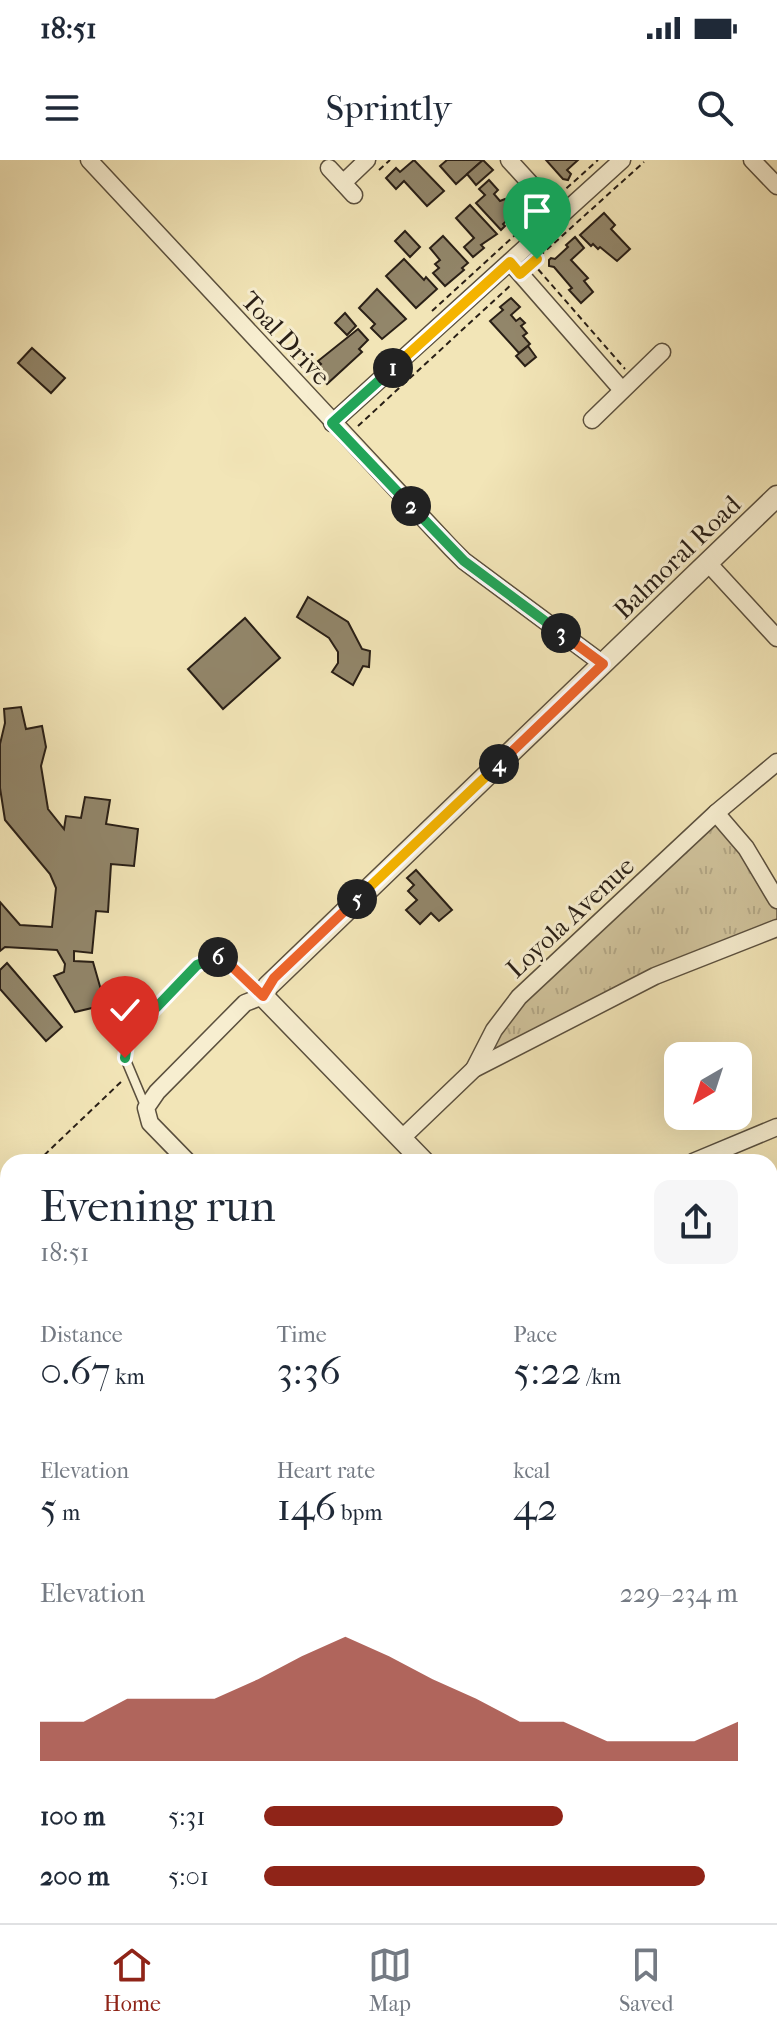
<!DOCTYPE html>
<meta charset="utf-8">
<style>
body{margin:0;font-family:"IM FELL French Canon",serif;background:#f6f6f7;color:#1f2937;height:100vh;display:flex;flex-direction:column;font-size:30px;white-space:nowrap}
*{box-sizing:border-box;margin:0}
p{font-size:26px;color:#747a83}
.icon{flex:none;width:44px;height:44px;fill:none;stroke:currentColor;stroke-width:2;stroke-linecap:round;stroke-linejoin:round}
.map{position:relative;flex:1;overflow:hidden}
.side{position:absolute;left:0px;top:994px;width:778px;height:770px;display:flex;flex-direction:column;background:#fff;border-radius:24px 24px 0 0;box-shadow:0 8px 32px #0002}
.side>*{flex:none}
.needle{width:52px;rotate:219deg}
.buttons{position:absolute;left:664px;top:882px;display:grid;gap:16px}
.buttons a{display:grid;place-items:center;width:88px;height:88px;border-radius:16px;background:#fff;box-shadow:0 8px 32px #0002;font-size:40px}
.pin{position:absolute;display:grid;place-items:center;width:68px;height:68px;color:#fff;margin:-82px -34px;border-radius:50% 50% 50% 0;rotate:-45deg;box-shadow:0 0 8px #0007}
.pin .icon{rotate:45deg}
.km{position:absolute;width:40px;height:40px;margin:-20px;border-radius:50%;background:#222;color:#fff;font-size:22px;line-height:40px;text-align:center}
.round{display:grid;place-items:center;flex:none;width:84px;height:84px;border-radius:16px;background:#f6f6f7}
.summary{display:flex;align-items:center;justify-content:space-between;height:136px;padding:0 40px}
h1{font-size:44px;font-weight:600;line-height:60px}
.figures{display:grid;grid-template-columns:repeat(3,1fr);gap:12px;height:136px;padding:8px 40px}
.figures div{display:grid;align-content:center}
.figures b{font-size:40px;font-weight:600}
.figures small{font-size:22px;font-weight:400}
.figures p{font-size:22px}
.chart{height:224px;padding:16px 40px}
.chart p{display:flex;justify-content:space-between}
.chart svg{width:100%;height:144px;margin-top:8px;fill:#8f2418;opacity:.7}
ul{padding:0 40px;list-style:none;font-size:26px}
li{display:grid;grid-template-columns:128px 96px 1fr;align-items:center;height:60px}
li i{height:20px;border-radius:10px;background:#8f2418}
.status{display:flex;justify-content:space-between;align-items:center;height:56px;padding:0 40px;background:#fff;direction:ltr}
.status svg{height:22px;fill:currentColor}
header{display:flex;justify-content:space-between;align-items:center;height:104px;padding:0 40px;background:#fff;font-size:36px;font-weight:600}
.tab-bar{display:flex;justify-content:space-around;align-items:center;height:112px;border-top:2px solid #e0e1e3;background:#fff;font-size:22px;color:#747a83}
.tab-bar a{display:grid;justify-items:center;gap:4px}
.tab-bar .current{color:#8f2418}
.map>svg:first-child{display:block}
</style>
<div class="status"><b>18:51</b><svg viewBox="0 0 49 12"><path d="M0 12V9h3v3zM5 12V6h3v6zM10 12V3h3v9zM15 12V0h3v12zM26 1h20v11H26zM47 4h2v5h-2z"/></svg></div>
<header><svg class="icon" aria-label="menu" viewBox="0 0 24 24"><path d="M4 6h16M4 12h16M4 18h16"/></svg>Sprintly<svg class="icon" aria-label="search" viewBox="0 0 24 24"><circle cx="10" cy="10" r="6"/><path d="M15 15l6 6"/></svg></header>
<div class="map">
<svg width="777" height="1763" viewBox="0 0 777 1763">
<defs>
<pattern id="grass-tufts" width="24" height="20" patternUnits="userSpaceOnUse" patternTransform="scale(2)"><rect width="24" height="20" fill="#d0c39c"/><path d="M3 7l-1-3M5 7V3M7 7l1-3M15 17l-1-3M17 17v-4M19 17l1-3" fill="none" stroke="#b3a786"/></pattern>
</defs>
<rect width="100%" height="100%" fill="#f2e5b7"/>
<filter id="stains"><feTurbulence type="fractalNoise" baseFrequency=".0025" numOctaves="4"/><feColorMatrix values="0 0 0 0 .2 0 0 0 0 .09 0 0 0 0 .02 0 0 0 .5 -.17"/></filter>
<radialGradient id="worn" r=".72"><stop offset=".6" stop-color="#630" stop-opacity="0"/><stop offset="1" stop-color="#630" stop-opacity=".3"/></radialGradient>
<g fill="url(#grass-tufts)" stroke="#7c7159" stroke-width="2">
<polygon points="716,653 777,740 777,768 655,816 474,909 494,870"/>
<polygon points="0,1419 8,1428 8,1551 0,1558"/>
</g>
<g fill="#92866a" stroke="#291f16" stroke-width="2">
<polygon points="414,0 444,31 427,46 404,21 396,29 386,18 396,8 400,12"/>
<polygon points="447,0 483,0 456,24 440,6"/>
<polygon points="483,0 493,10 476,25 467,14"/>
<polygon points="546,0 578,0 567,10 571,14 568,20 563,19"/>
<polygon points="489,20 498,30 494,34 500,41 505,39 508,43 506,49 512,56 503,64 505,66 501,70 476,43 485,35 479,29"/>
<polygon points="470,45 497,74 481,85 484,88 473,97 464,87 474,78 456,58"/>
<polygon points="604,53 615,65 611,69 630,89 617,101 600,87 598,89 593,84 591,86 580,75"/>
<polygon points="405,71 420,87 410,97 395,81"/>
<polygon points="443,76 468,103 462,108 464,110 445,126 433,113 439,108 435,104 440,100 430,88"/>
<polygon points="575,77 584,88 571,100 588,118 584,121 593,132 581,143 569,130 572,128 554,107 549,106 549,100 551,98 555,99 568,87 566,85"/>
<polygon points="404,99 424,120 426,117 437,129 416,148 386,116"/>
<polygon points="377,129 406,159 382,179 371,168 375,164 359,148"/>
<polygon points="511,138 520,147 511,155 516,161 520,158 525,163 521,166 527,173 523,176 530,184 519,193 490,161 503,150 500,147"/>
<polygon points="345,153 356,166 347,175 335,163"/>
<polygon points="358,169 368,180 359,189 362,192 327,224 314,210 321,204 318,201"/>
<polygon points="528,186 536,197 525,206 516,196"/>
<polygon points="32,188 65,218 51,233 18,203"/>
<polygon points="308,437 348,462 362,489 370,491 369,507 363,506 353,525 332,512 338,503 338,492 329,478 297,457"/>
<polygon points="245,458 280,498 223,549 188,509"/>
<polygon points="21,547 26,569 42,566 46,587 41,606 48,649 64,669 66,656 81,658 85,637 110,640 106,664 138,669 134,706 111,704 108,752 96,751 92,793 74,791 74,801 93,802 101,830 109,829 113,843 75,852 54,816 64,812 65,804 57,790 5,787 0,791 0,742 20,765 52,767 56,728 50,714 5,660 0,628 0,584 5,563 4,549"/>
<polygon points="416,710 452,750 439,761 431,753 420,764 406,750 417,740 408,731 414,725 407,718"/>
<polygon points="7,803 62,867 46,881 0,829 0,810"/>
</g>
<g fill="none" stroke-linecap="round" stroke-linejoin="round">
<g stroke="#5b503e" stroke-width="11">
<g id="service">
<polyline points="146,948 125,898 128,877 197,805 221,796 263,836"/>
<polyline points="0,1419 8,1428"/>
</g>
</g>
<g stroke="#5b503e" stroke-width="19">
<g id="minor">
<polyline points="89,0 451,388 464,401 603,504"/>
<polyline points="509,0 559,55"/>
<polyline points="752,0 777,26"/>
<polyline points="329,8 343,23 367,0"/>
<polyline points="343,23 354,35"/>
<polyline points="510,102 622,230"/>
<polyline points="592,260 662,192"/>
<polyline points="332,263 622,0"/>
<polyline points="708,403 777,478"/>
<polyline points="716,653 746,688 777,740"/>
<polyline points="474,909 494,870 519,837 716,653 777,602"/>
<polyline points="402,978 474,909 655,816 777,768"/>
<polyline points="188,1002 150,963 146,948 157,932 245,843 263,836"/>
<polyline points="693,1002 777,967"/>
<polyline points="0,1076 8,1084"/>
<polyline points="770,1176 777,1170"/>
<polyline points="0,1309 8,1302"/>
<polyline points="0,1569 8,1561"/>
<polyline points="770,1662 777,1678"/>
<polyline points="247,1756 253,1763"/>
<polyline points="620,1756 627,1763"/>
<polyline points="75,1763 83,1756"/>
<polyline points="362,1763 369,1756"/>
<polyline points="756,1763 777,1755"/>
</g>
</g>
<g stroke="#5b503e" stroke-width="23">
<g id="tertiary">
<polyline points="424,1002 263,836 268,826 777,336"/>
<polyline points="770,1363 777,1370"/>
</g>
</g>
<g stroke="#291f16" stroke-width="2" stroke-dasharray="6 4" stroke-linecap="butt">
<polyline points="379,10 390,0"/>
<polyline points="559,35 598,0"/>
<polyline points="537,100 537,108 625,209"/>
<polyline points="532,103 644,2"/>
<polyline points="432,151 539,53"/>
<polyline points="358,266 512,124"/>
<polyline points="37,1002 123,920"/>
<polyline points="0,1037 8,1030"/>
<polyline points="0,1044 8,1058"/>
<polyline points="0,1102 8,1111"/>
<polyline points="0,1287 8,1280"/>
<polyline points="0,1450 8,1445"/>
<polyline points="1,1548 8,1542"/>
<polyline points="0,1592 8,1584"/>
<polyline points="0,1748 14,1763"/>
<polyline points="226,1756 232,1763"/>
<polyline points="270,1756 276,1763"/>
<polyline points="598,1756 604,1763"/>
<polyline points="641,1756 648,1763"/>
<polyline points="48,1763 56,1756"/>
<polyline points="96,1763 104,1756"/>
<polyline points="333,1763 340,1756"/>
<polyline points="383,1763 391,1756"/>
<polyline points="727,1763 741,1758"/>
</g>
<use href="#service" stroke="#f7eed0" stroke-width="8"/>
<use href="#minor" stroke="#f7eed0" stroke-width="16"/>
<use href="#tertiary" stroke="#f7eed0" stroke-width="20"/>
</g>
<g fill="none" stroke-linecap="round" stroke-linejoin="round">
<g stroke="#fff" stroke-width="16">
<polyline id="split-1" points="393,208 510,102 520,114 537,99"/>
</g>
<g stroke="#fff" stroke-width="16">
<polyline id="split-2" points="393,208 332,263 411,346"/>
</g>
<g stroke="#fff" stroke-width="16">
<polyline id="split-3" points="411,346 464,401 561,473"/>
</g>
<g stroke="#fff" stroke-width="16">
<polyline id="split-4" points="499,604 603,504 561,473"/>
</g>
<g stroke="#fff" stroke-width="16">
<polyline id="split-5" points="357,739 499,604"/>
</g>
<g stroke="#fff" stroke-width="16">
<polyline id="split-6" points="218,797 221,796 263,836 274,818 357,739"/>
</g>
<g stroke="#fff" stroke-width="16">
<polyline id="split-7" points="125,898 128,877 197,805 218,797"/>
</g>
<use href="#split-1" stroke="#f5b400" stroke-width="10"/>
<use href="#split-2" stroke="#22a559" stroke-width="10"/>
<use href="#split-3" stroke="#22a559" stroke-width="10"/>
<use href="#split-4" stroke="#f0652b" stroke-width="10"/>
<use href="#split-5" stroke="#f5b400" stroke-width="10"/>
<use href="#split-6" stroke="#f0652b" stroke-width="10"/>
<use href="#split-7" stroke="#22a559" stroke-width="10"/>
</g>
<g text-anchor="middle" stroke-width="6" stroke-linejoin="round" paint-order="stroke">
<g font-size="26" fill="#291f16" stroke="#f7eed0">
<text transform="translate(286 178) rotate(47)" y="9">Toal Drive</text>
<text transform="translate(677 397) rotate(-44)" y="9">Balmoral Road</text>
<text transform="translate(570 757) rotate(-43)" y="9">Loyola Avenue</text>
</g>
</g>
<rect width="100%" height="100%" filter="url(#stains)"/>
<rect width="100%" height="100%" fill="url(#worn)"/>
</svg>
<div class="buttons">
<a><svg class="needle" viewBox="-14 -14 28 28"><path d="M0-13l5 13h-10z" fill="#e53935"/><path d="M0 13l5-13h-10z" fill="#747a83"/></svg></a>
</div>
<div class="pin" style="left:537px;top:99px;background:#1e9e55"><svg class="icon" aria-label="arrive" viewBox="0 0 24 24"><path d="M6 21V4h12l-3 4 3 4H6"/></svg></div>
<div class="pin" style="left:125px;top:898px;background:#d93025"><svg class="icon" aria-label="check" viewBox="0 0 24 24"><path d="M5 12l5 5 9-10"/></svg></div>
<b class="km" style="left:393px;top:208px">1</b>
<b class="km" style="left:411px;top:346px">2</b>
<b class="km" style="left:561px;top:473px">3</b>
<b class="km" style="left:499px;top:604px">4</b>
<b class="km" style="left:357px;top:739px">5</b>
<b class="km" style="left:218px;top:797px">6</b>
<section class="side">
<div class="summary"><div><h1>Evening run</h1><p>18:51</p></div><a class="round"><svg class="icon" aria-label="share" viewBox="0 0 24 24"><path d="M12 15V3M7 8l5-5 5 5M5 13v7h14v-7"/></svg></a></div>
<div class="figures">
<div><p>Distance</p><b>0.67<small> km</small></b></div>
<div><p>Time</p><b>3:36</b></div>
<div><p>Pace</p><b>5:22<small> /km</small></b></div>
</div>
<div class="figures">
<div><p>Elevation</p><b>5<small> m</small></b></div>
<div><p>Heart rate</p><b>146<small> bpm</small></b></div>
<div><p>kcal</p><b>42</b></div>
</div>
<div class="chart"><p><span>Elevation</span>229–234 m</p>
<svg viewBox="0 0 160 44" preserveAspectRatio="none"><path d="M0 44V32L10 32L20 25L30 25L40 25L50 19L60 12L70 6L80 12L90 19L100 25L110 32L120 32L130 38L140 38L150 38L160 32V44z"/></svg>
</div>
<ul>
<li><b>100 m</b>5:31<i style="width:63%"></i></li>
<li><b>200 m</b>5:01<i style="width:93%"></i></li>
</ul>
</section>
</div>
<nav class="tab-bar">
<a class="current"><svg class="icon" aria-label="home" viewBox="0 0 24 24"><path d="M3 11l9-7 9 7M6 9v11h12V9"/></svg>Home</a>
<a><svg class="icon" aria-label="map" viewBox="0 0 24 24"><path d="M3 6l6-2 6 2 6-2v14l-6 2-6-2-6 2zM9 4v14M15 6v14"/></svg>Map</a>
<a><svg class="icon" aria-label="saved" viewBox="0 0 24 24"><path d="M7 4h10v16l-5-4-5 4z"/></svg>Saved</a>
</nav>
